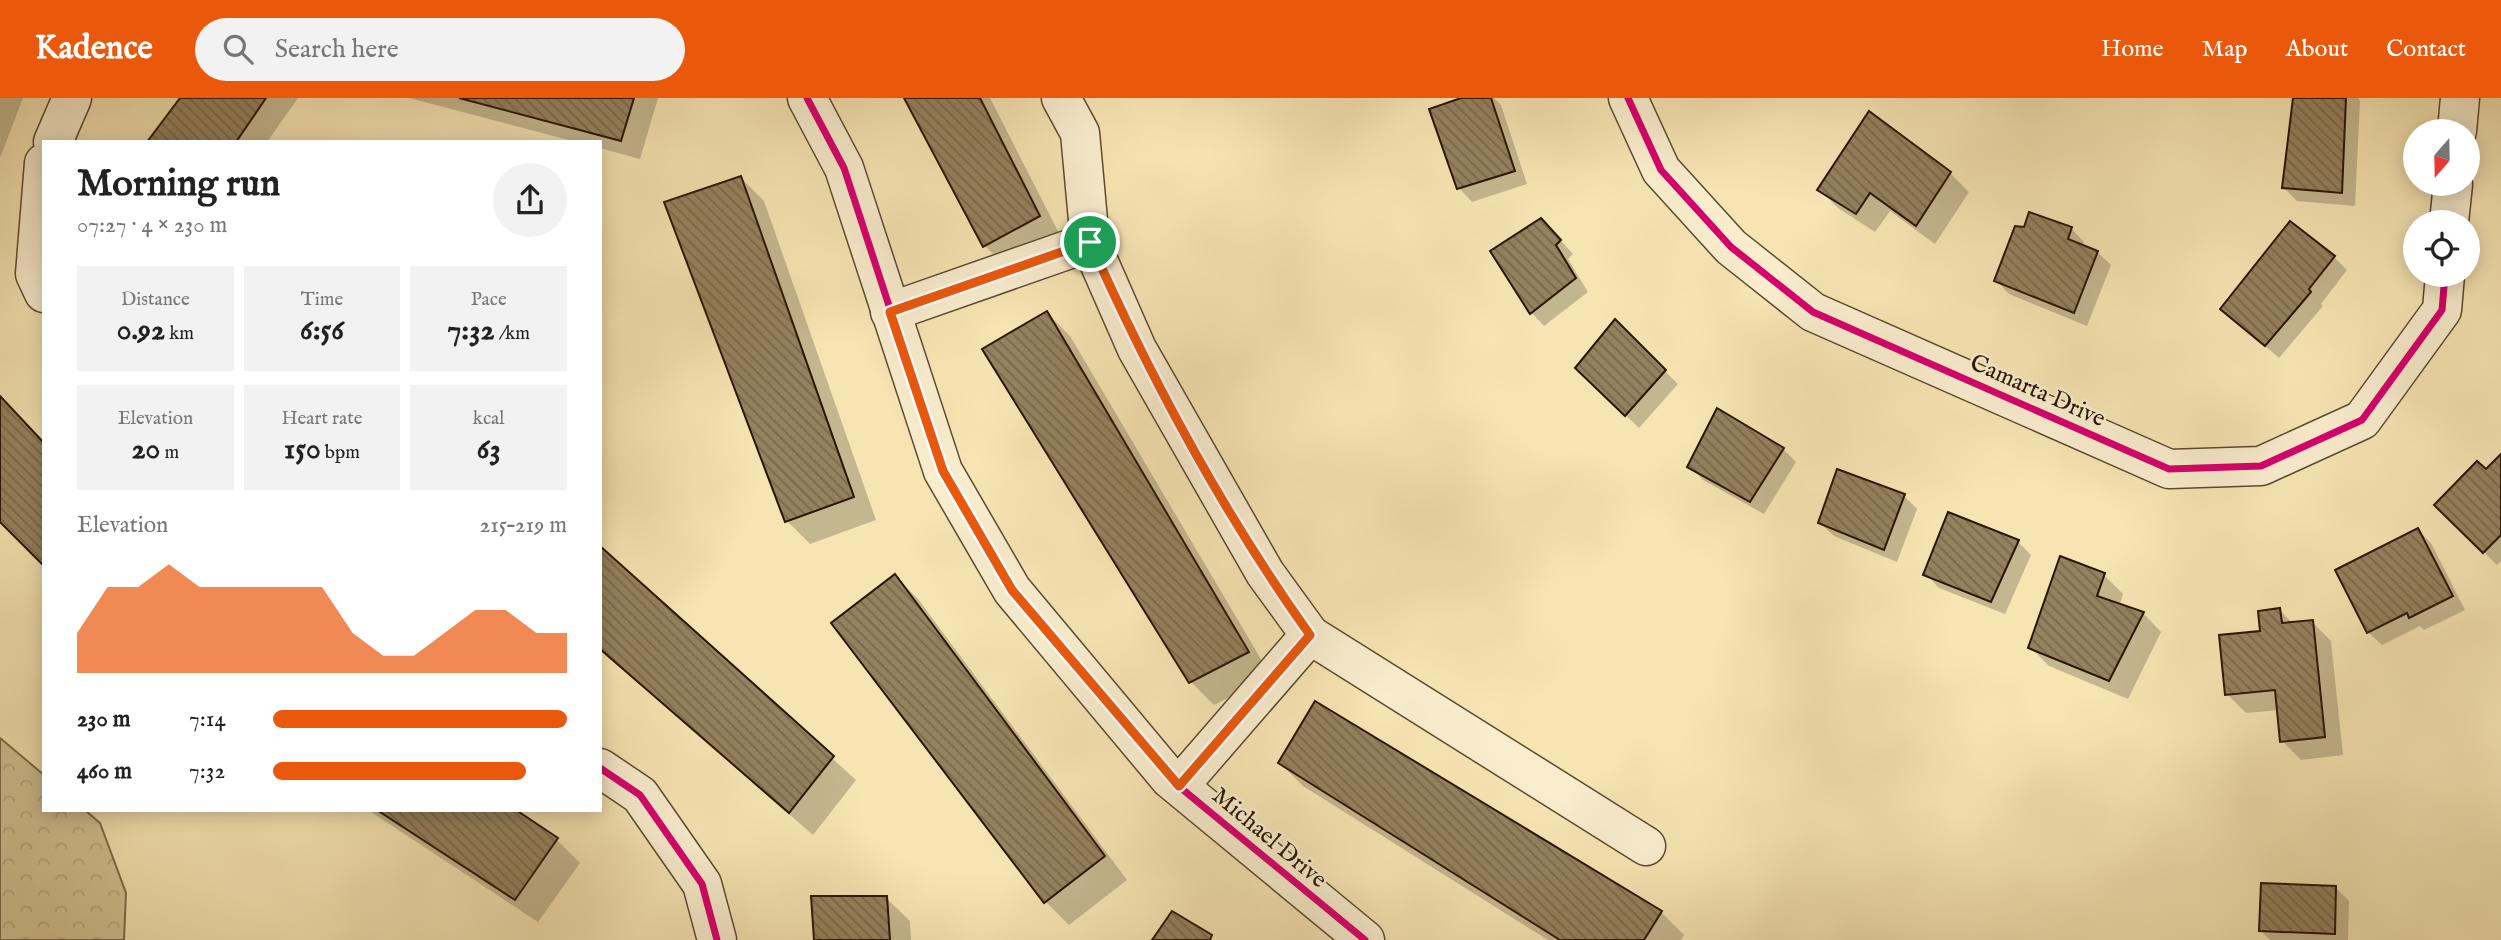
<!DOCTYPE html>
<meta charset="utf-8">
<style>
body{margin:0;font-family:"IM FELL English",serif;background:#f2f2f2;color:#222;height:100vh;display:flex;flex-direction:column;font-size:26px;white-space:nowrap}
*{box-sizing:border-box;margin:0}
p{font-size:23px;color:#767676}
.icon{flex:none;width:38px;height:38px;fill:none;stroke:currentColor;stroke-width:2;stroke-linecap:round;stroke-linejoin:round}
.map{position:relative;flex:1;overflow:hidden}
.panel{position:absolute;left:42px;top:42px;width:560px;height:672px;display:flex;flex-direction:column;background:#fff;border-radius:0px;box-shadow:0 4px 18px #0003}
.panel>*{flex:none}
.needle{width:46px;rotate:200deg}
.buttons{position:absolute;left:2403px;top:21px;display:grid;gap:14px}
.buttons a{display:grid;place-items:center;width:77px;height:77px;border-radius:50%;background:#fff;box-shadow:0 4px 18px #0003;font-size:35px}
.pin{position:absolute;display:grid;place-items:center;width:60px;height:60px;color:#fff;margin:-30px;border:4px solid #fff;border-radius:50%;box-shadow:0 2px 7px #0007}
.round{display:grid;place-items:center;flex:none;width:74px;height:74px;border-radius:37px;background:#f2f2f2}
.headline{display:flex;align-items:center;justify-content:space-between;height:119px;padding:0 35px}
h1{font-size:38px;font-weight:700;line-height:52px}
.figures{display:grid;grid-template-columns:repeat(3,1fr);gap:10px;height:119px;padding:7px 35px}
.figures div{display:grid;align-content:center;border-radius:0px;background:#f2f2f2;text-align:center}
.figures b{font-size:30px;font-weight:700}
.figures small{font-size:19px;font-weight:400}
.figures p{font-size:19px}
.chart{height:196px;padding:14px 35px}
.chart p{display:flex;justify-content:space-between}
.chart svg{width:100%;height:126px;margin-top:7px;fill:#ea580c;opacity:.7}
ul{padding:0 35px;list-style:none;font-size:23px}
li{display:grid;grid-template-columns:112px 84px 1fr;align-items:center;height:52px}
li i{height:18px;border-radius:9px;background:#ea580c}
header{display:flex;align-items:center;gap:42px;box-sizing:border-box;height:98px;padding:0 35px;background:#ea580c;color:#fff}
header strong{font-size:33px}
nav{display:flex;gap:38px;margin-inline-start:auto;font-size:24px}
.search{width:490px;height:63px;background:#f2f2f2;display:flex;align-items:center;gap:18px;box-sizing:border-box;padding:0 24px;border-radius:38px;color:#767676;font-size:26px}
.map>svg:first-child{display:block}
</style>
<header>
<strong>Kadence</strong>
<div class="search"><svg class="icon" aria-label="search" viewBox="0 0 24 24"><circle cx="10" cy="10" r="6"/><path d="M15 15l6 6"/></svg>Search here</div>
<nav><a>Home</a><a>Map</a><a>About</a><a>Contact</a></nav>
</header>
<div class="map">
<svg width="2501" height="842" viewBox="0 0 2501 842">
<defs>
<pattern id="forest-crowns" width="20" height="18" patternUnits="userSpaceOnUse" patternTransform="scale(1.75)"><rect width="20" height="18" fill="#d3c195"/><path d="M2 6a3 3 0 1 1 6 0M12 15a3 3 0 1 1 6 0" fill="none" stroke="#b5a57f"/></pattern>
<pattern id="building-back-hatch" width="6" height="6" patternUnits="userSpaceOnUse" patternTransform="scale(1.75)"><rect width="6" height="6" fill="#94815d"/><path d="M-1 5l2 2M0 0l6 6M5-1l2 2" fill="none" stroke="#79684a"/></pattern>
</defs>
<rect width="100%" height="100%" fill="#f6e4b3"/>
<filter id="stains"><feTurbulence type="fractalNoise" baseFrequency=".00286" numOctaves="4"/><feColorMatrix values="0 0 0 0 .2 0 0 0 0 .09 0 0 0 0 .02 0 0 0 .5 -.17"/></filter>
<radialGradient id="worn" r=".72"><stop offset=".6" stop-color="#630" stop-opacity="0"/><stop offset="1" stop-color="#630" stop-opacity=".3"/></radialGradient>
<polygon fill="url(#forest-crowns)" stroke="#7e6b4a" stroke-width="2" points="0,640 44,677 44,712 85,712 100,725 126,795 124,842 0,842"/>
<g fill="#0003">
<polygon points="0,0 23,0 0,60"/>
<polygon points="182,0 298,0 267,44 149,44"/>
<polygon points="409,0 658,0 640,61 600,50 600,44 576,44"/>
<polygon points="906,0 990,0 1062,141 1008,171 985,148"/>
<polygon points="1467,0 1494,0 1501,7 1527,86 1472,104 1459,90"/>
<polygon points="2295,0 2358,0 2360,3 2355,108 2297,103 2284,90"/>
<polygon points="1950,75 1969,94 1935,146 1890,113 1875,134 1838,110 1819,91"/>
<polygon points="741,80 764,103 876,422 810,446 787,423"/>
<polygon points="2071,130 2084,144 2083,148 2097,154 2111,167 2087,228 2009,196 1996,182"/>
<polygon points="1554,135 1573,156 1568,161 1588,194 1544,228 1531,214"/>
<polygon points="2334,159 2347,172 2321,206 2323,208 2279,260 2223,211"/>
<polygon points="1047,215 1070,238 1271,578 1214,607 1191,584 984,252"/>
<polygon points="1615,224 1678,286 1639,330 1577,270"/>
<polygon points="1783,351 1796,364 1764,416 1703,382 1690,368"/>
<polygon points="2501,358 2501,463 2497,467 2436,407 2486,373"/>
<polygon points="1904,398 1917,411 1897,464 1834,438 1820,425"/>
<polygon points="2418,432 2431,445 2465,512 2424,532 2420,528 2382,547 2368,534"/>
<polygon points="2018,444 2031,457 2005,516 1939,490 1926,476"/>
<polygon points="600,450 856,682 813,737 600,552"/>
<polygon points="2061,460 2104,477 2123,496 2120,506 2143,515 2161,534 2128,601 2049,568 2030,549"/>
<polygon points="895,478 918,501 1127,782 1069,827 1046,804 833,525"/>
<polygon points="2280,512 2293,526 2312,524 2331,543 2343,657 2301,662 2282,643 2279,612 2246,615 2227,596 2262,534"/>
<polygon points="1280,665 1661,814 1684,837 1681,842 1548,842 1303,688"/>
<polygon points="368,712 513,712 557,742 580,765 538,824"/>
<polygon points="2336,790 2349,803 2348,842 2270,842 2260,832"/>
<polygon points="886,800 910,823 911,842 816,842"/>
</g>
<g fill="url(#building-back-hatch)" stroke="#2a1500" stroke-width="2">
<polygon points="180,0 266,0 236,44 147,44"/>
<polygon points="459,0 634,0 621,43"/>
<polygon points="904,0 980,0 1040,118 983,149"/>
<polygon points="1461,0 1491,0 1515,73 1457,91 1429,11"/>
<polygon points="2293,0 2346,0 2342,95 2282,90"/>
<polygon points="1869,13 1951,74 1916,128 1870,95 1856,116 1817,92"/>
<polygon points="741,78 854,399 785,424 664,104"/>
<polygon points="2029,114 2072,129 2068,141 2098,153 2074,215 1994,183 2015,128 2024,129"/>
<polygon points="1541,120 1561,142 1556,147 1576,180 1530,216 1490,153"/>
<polygon points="2290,123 2335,158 2309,191 2311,194 2265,248 2220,211"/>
<polygon points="1047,213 1249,554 1189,585 982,251"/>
<polygon points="1615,221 1666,272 1625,318 1575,270"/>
<polygon points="0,298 44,345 44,468 0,424"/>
<polygon points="1717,310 1784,350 1750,404 1687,369"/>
<polygon points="2501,356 2501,437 2483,455 2434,407 2477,363 2486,371"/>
<polygon points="1837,371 1905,396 1884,452 1818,425"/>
<polygon points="1948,414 2019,442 1991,504 1923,477"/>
<polygon points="2418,430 2453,498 2409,520 2407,515 2367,535 2335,472"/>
<polygon points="600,448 834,658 789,715 600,551"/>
<polygon points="2060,458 2105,475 2097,498 2144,514 2109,583 2028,550"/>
<polygon points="895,476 1105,758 1044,805 831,525"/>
<polygon points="2280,510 2282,525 2313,522 2325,639 2280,644 2275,592 2225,597 2219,537 2260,533 2258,513"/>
<polygon points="1315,603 1662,813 1644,842 1560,842 1278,665"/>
<polygon points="377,712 516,712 558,740 515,802"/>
<polygon points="2261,785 2336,788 2335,836 2259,833"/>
<polygon points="811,798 887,798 890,842 814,842"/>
<polygon points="1172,813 1212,837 1210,842 1152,842"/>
</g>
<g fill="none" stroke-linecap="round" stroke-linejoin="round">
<g stroke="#5d492d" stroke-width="41">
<g id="minor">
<polyline points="807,0 844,70 943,373 1012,492 1170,681 1365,842"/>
<polyline points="1061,0 1080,35 1090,144 1137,251 1265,475 1310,537"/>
<polyline points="1628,0 1661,72 1731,149 1813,214 2169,371 2261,368 2362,322 2442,212 2445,177"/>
<polyline points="2457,33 2460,0"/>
<polyline points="53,44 72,0"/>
<polyline points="44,65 35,176 44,195"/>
<polyline points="2449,124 2453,86"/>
<polyline points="890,214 1090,144"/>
<polyline points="600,670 640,697 702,786 717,842"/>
<polyline points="1179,688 1310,537 1646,748"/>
</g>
</g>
<use href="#minor" stroke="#f9edce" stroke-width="38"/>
<g stroke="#f9edce" stroke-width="11">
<g id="cycleway">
<polyline points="807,0 844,70 943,373 1012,492 1170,681 1365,842"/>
<polyline points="1628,0 1661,72 1731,149 1813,214 2169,371 2261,368 2362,322 2442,212 2445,177"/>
<polyline points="600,670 640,697 702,786 717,842"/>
</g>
</g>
<use href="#cycleway" stroke="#d6006c" stroke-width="7"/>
</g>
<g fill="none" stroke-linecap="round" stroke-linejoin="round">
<g stroke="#fff" stroke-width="14">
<path id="route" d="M1090 144C1151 281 1223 415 1310 537L1179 688 1012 492 943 373 890 214Z"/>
</g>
<use href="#route" stroke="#ea580c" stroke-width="9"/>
</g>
<g text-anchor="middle" stroke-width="5" stroke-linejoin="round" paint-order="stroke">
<g font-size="24" fill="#2a1500" stroke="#f9edce">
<text transform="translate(2038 292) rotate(24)" y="8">Camarta Drive</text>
<text transform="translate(1270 739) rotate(40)" y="8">Michael Drive</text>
</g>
</g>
<rect width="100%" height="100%" filter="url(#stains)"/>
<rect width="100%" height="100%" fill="url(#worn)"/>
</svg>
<div class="buttons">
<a><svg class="needle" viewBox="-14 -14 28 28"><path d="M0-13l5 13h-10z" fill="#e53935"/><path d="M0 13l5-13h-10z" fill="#767676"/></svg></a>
<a><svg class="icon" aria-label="locate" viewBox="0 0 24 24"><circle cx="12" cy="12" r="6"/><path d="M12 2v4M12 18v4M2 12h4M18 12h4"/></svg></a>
</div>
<div class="pin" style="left:1090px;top:144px;background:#1e9e55"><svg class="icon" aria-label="arrive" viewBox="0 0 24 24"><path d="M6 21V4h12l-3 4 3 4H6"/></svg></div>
<section class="panel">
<div class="headline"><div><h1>Morning run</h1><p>07:27 · 4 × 230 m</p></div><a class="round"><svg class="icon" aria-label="share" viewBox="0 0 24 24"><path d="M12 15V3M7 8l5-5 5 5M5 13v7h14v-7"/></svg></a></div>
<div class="figures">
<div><p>Distance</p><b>0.92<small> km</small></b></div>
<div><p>Time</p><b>6:56</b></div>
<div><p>Pace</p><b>7:32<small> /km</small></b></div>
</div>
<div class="figures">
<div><p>Elevation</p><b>20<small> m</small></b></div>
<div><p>Heart rate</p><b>150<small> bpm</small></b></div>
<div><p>kcal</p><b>63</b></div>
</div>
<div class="chart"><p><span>Elevation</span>215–219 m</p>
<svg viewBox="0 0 160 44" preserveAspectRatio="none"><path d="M0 44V30L10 14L20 14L30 6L40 14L50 14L60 14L70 14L80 14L90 30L100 38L110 38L120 30L130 22L140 22L150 30L160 30V44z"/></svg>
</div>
<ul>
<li><b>230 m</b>7:14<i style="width:100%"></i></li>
<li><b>460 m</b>7:32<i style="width:86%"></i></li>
</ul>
</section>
</div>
